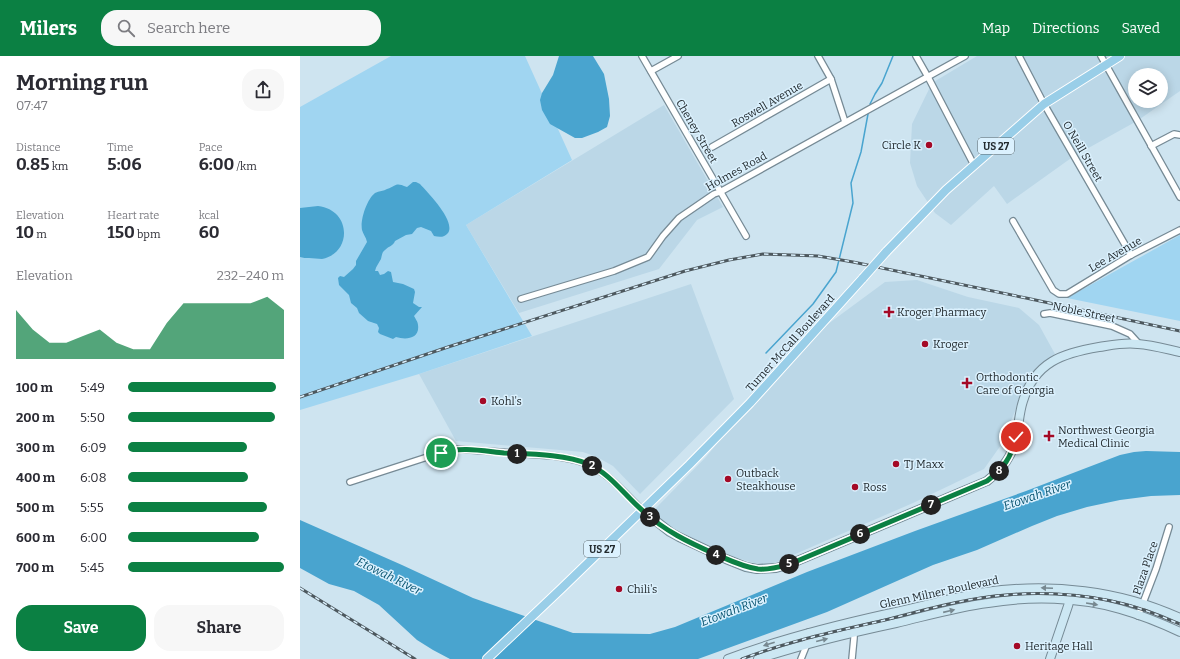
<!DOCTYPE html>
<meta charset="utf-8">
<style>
body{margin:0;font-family:Bitter,serif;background:#f7f7f7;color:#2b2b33;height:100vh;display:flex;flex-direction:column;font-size:15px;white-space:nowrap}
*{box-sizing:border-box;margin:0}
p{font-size:13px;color:#7c7c81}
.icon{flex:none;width:22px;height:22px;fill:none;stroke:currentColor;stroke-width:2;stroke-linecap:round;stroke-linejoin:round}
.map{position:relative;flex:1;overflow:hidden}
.side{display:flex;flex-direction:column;background:#fff;width:300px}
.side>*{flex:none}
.controls{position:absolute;left:828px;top:12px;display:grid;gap:8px}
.controls a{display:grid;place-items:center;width:40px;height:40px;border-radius:50%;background:#fff;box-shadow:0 2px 10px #0003;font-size:20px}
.pin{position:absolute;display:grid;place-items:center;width:34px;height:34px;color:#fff;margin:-17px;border:2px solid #fff;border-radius:50%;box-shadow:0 1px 4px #0007}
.km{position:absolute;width:20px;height:20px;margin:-10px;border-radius:50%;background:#222;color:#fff;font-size:11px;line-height:20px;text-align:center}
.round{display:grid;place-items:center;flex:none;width:42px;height:42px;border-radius:16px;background:#f7f7f7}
.overview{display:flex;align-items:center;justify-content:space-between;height:68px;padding:0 16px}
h1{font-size:22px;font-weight:700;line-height:30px}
.metrics{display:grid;grid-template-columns:repeat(3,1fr);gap:6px;height:68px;padding:4px 16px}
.metrics div{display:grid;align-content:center}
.metrics b{font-size:17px;font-weight:700}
.metrics small{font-size:11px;font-weight:400}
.metrics p{font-size:11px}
.chart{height:112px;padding:8px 16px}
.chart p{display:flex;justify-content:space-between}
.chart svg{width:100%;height:72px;margin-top:4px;fill:#0b8043;opacity:.7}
.cta{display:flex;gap:8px;margin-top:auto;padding:8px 16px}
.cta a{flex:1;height:46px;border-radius:16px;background:#0b8043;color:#fff;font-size:16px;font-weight:700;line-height:46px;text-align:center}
.cta a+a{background:#f7f7f7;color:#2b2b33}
ul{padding:0 16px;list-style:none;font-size:13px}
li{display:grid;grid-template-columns:64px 48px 1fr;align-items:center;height:30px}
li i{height:10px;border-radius:5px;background:#0b8043}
header{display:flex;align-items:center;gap:24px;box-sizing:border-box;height:56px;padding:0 20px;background:#0b8043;color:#fff}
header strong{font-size:19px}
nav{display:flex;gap:22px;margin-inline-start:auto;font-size:14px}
.search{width:280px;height:36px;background:#f7f7f7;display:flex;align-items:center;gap:10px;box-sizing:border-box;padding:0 14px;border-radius:16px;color:#7c7c81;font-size:15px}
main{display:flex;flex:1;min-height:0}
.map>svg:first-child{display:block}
</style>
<header>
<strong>Milers</strong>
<div class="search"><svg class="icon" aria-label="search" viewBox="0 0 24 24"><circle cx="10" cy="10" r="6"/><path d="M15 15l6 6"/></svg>Search here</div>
<nav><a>Map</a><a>Directions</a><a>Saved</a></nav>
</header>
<main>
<section class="side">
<div class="overview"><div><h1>Morning run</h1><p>07:47</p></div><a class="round"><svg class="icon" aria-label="share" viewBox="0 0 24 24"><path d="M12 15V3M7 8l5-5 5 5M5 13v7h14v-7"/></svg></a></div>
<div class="metrics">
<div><p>Distance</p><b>0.85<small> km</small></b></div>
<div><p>Time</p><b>5:06</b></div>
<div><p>Pace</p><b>6:00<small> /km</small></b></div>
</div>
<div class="metrics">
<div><p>Elevation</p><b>10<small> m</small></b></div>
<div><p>Heart rate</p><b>150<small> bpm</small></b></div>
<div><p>kcal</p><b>60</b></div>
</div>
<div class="chart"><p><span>Elevation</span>232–240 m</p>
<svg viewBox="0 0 160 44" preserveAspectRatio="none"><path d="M0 44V14L10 26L20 34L30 34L40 30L50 26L60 34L70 38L80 38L90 22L100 10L110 10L120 10L130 10L140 10L150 6L160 14V44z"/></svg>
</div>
<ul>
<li><b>100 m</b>5:49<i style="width:95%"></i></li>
<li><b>200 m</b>5:50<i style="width:94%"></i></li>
<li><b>300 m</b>6:09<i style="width:76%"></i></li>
<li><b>400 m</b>6:08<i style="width:77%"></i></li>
<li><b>500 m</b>5:55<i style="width:89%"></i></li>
<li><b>600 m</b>6:00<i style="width:84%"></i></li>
<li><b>700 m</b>5:45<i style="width:100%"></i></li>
</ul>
<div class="cta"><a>Save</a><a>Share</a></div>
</section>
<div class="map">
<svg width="880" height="603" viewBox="0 0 880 603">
<rect width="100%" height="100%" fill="#cee4f0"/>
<g fill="#bbd7e7" fill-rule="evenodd">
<path d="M677 0H880V35L837 65 774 100 707 148 694 130 651 169 635 157 617 130 610 107 612 68 632 27ZM835 19H861V45H835Z"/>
<polygon points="364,49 423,151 397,164 359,213 219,257 166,169"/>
<polygon points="617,224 668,241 719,252 739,269 755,298 730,319 701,389 684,413 613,447 470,509 454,507 434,501 374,474 362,466 356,461 354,457 355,453 406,401 450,347 509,282 585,226"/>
<polygon points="391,228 434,343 340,438 313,410 297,401 283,396 156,385 119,318"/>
</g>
<g fill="#a0d5f1">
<polygon points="91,0 225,0 272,104 166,169 232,280 119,318 0,354 0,51"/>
<polygon points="880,179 880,265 767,242"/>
</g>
<g fill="#49a4cf">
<polygon points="259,0 293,0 304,18 309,43 310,60 307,71 298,76 282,82 275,82 250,68 242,54 240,44 242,37 253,19"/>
<path d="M113 126H116L120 128C128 137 156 165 148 177 144 182 139 181 134 180L131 175 121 171 117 172 112 178 106 179 95 185C93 190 89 190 85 194 82 196 82 199 81 203 79 207 76 210 75 215H78L80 219 84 218 88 215 91 216 93 226 103 228 114 233 115 236 113 247 119 251H122L114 260C115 262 118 266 118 269 120 283 106 284 96 281L93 283 80 278 78 276 79 272 77 268 68 265 59 257 57 252 51 247 49 239 39 229 38 222 40 220 44 221 53 213 56 209V205L67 186C66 181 63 178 62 174 60 164 67 143 75 137 79 135 84 135 87 133 98 129 95 126 107 131Z"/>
<path d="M18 150C52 154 52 197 22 203 18 203 13 202 9 202 6 202 3 202 0 201V152Z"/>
<polygon points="846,395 880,396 880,439 851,440 820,444 787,451 757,460 732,470 677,494 633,509 527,556 398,603 150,603 133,594 117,584 79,549 54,535 29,528 0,512 0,464 102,509 173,542 273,577 350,578 375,571 507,516 615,475 726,435 820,399 834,396"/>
</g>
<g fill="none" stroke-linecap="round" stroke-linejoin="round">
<g stroke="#49a4cf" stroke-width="1.5">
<polyline points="570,48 575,38 582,27 593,0"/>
<polyline points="466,297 513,248 536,216 553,147 551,127 561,96 568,58"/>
</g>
<g stroke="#768a95" stroke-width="8">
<g id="street">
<polyline points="342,0 446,180"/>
<polyline points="518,0 531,23 545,66"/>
<polyline points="616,0 628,21 674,109"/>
<polyline points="719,0 744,48 831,199"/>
<polyline points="801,0 880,141"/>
<polyline points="351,15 378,0"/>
<polyline points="851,90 874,78 880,79"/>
<polyline points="412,91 531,23"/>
<polyline points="713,165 753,234 759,238 767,238 831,199 880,174"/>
<polyline points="221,243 314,215 348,201 363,180 379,162 414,138 420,136 665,0"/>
<polyline points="744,258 750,257 812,270 830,278 839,288"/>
<path d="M50 426 149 394 157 393 254 400C265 402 277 403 287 408 309 417 325 438 342 454"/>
<polyline points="838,560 856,513 869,471"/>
<polyline points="501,603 507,588 509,576"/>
<polyline points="552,603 554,582 554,565"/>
</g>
</g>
<g stroke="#768a95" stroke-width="10">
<g id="secondary">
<path d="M342 454 370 476 379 481 426 503 446 511 457 513 476 512 490 508 687 425C702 413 713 400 716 381 719 369 719 357 723 345 735 306 763 297 799 291 812 289 825 286 838 288 852 289 866 293 880 296"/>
<path d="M428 603C480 583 533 570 587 558 610 553 633 547 655 542 665 540 675 537 685 536 751 527 819 534 880 562"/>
<path d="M458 603C503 588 549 577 596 567 626 560 657 551 688 547 730 540 779 541 820 553 841 559 861 567 880 576"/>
<polyline points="750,603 768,550 771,539"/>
</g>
</g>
<g stroke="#fff" stroke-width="10">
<g id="primary">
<polyline points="586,196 646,134 744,48 820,0"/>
<polyline points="187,603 262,532 389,409 450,347 563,222"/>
</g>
</g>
<use href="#street" stroke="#fff" stroke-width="5.5"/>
<use href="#secondary" stroke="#cce7f3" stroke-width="8"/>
<use href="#primary" stroke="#99cee8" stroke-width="8"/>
<g stroke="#4d585e" stroke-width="3">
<g id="rail">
<polyline points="0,341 148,291 385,215 429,204 463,198 518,200 553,206 726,242 880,275"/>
<polyline points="0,532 115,603"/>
<path d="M442 603C488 585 537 575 585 564 625 554 665 542 706 539 749 535 799 539 841 553 854 557 867 563 880 568"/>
</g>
</g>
<use href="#rail" stroke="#dbf1fe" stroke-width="1.5" stroke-dasharray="4.5" stroke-linecap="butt"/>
<g stroke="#fff" stroke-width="10" stroke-linecap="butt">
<polyline id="primary-bridge" points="563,222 586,196"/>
</g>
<use href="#primary-bridge" stroke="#99cee8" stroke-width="8"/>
</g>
<defs><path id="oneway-solid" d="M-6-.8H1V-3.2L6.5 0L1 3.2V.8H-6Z"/></defs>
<g fill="#778890">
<use href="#oneway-solid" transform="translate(747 532) rotate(-178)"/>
<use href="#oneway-solid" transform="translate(792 548) rotate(9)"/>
<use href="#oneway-solid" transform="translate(649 555) rotate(-13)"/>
<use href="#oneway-solid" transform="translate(522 584) rotate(-14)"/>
<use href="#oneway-solid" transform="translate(469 588) rotate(162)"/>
</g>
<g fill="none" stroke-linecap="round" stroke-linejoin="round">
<g stroke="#fff" stroke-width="8">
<path id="route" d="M141 397C161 390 184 395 204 397 229 398 266 398 288 408 311 418 324 439 343 455 365 475 388 486 415 498 429 504 443 511 458 513 469 514 479 511 490 508L687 425C704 412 711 402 716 381"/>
</g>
<use href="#route" stroke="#0b8043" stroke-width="5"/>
</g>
<g fill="#a40926" stroke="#dbf1fe" stroke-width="1.5">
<circle cx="629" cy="89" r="4"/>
<path d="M587 250h4v4h4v4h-4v4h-4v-4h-4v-4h4z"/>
<circle cx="625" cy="288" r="4"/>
<path d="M665 321h4v4h4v4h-4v4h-4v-4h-4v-4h4z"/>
<circle cx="183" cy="345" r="4"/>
<path d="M747 374h4v4h4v4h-4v4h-4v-4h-4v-4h4z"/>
<circle cx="596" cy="408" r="4"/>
<circle cx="428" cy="423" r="4"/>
<circle cx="555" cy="431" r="4"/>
<circle cx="319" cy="533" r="4"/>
<circle cx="717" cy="590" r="4"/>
</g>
<g text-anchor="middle" stroke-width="3" stroke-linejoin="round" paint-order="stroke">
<g fill="#dbf1fe" stroke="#5a666c" stroke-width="1">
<rect x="678" y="82" width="36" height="16" rx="3"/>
<rect x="284" y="485" width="36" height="16" rx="3"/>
</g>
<g font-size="10" font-weight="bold" fill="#222a2e">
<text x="696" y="94">US 27</text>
<text x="302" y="497">US 27</text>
</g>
<g font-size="11" fill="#222a2e" stroke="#dbf1fe">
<text transform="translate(467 48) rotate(-30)" y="4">Roswell Avenue</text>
<text transform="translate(397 75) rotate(60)" y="4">Cheney Street</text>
<text transform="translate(783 95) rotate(60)" y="4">O Neill Street</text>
<text transform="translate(436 115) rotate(-29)" y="4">Holmes Road</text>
<text transform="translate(815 198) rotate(-30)" y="4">Lee Avenue</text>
<text transform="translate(784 256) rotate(12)" y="4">Noble Street</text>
<text transform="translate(490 287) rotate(-48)" y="4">Turner McCall Boulevard</text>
<text transform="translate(845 512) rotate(-71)" y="4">Plaza Place</text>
<text transform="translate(639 536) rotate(-12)" y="4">Glenn Milner Boulevard</text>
</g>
<g font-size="11" fill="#222a2e" stroke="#dbf1fe" text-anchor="start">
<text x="621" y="93" text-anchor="end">Circle K</text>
<text x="597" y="260">Kroger Pharmacy</text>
<text x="633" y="292">Kroger</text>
<text x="676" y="325">Orthodontic<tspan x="676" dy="13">Care of Georgia</tspan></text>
<text x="191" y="349">Kohl's</text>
<text x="758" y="378">Northwest Georgia<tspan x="758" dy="13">Medical Clinic</tspan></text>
<text x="604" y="412">TJ Maxx</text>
<text x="436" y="421">Outback<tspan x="436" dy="13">Steakhouse</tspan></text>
<text x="563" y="435">Ross</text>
<text x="327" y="537">Chili's</text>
<text x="725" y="594">Heritage Hall</text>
</g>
<g font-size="12" font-style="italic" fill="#075370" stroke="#dbf1fe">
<text transform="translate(737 439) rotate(-19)" y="4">Etowah River</text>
<text transform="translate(89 520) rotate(26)" y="4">Etowah River</text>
<text transform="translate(434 554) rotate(-21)" y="4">Etowah River</text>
</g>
</g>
</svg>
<div class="controls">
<a><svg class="icon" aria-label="layers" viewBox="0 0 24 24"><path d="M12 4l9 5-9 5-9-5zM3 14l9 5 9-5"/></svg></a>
</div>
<div class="pin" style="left:141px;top:397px;background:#1e9e55"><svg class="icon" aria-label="arrive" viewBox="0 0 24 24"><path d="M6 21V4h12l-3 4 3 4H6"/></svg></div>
<div class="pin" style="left:716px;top:381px;background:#d93025"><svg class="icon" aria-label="check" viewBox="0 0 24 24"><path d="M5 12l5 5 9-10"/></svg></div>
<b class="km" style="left:217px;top:398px">1</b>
<b class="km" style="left:292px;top:410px">2</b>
<b class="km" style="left:350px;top:461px">3</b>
<b class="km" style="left:416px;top:499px">4</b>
<b class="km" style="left:489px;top:508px">5</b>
<b class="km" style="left:560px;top:478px">6</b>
<b class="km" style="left:631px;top:449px">7</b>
<b class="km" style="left:699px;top:415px">8</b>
</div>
</main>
